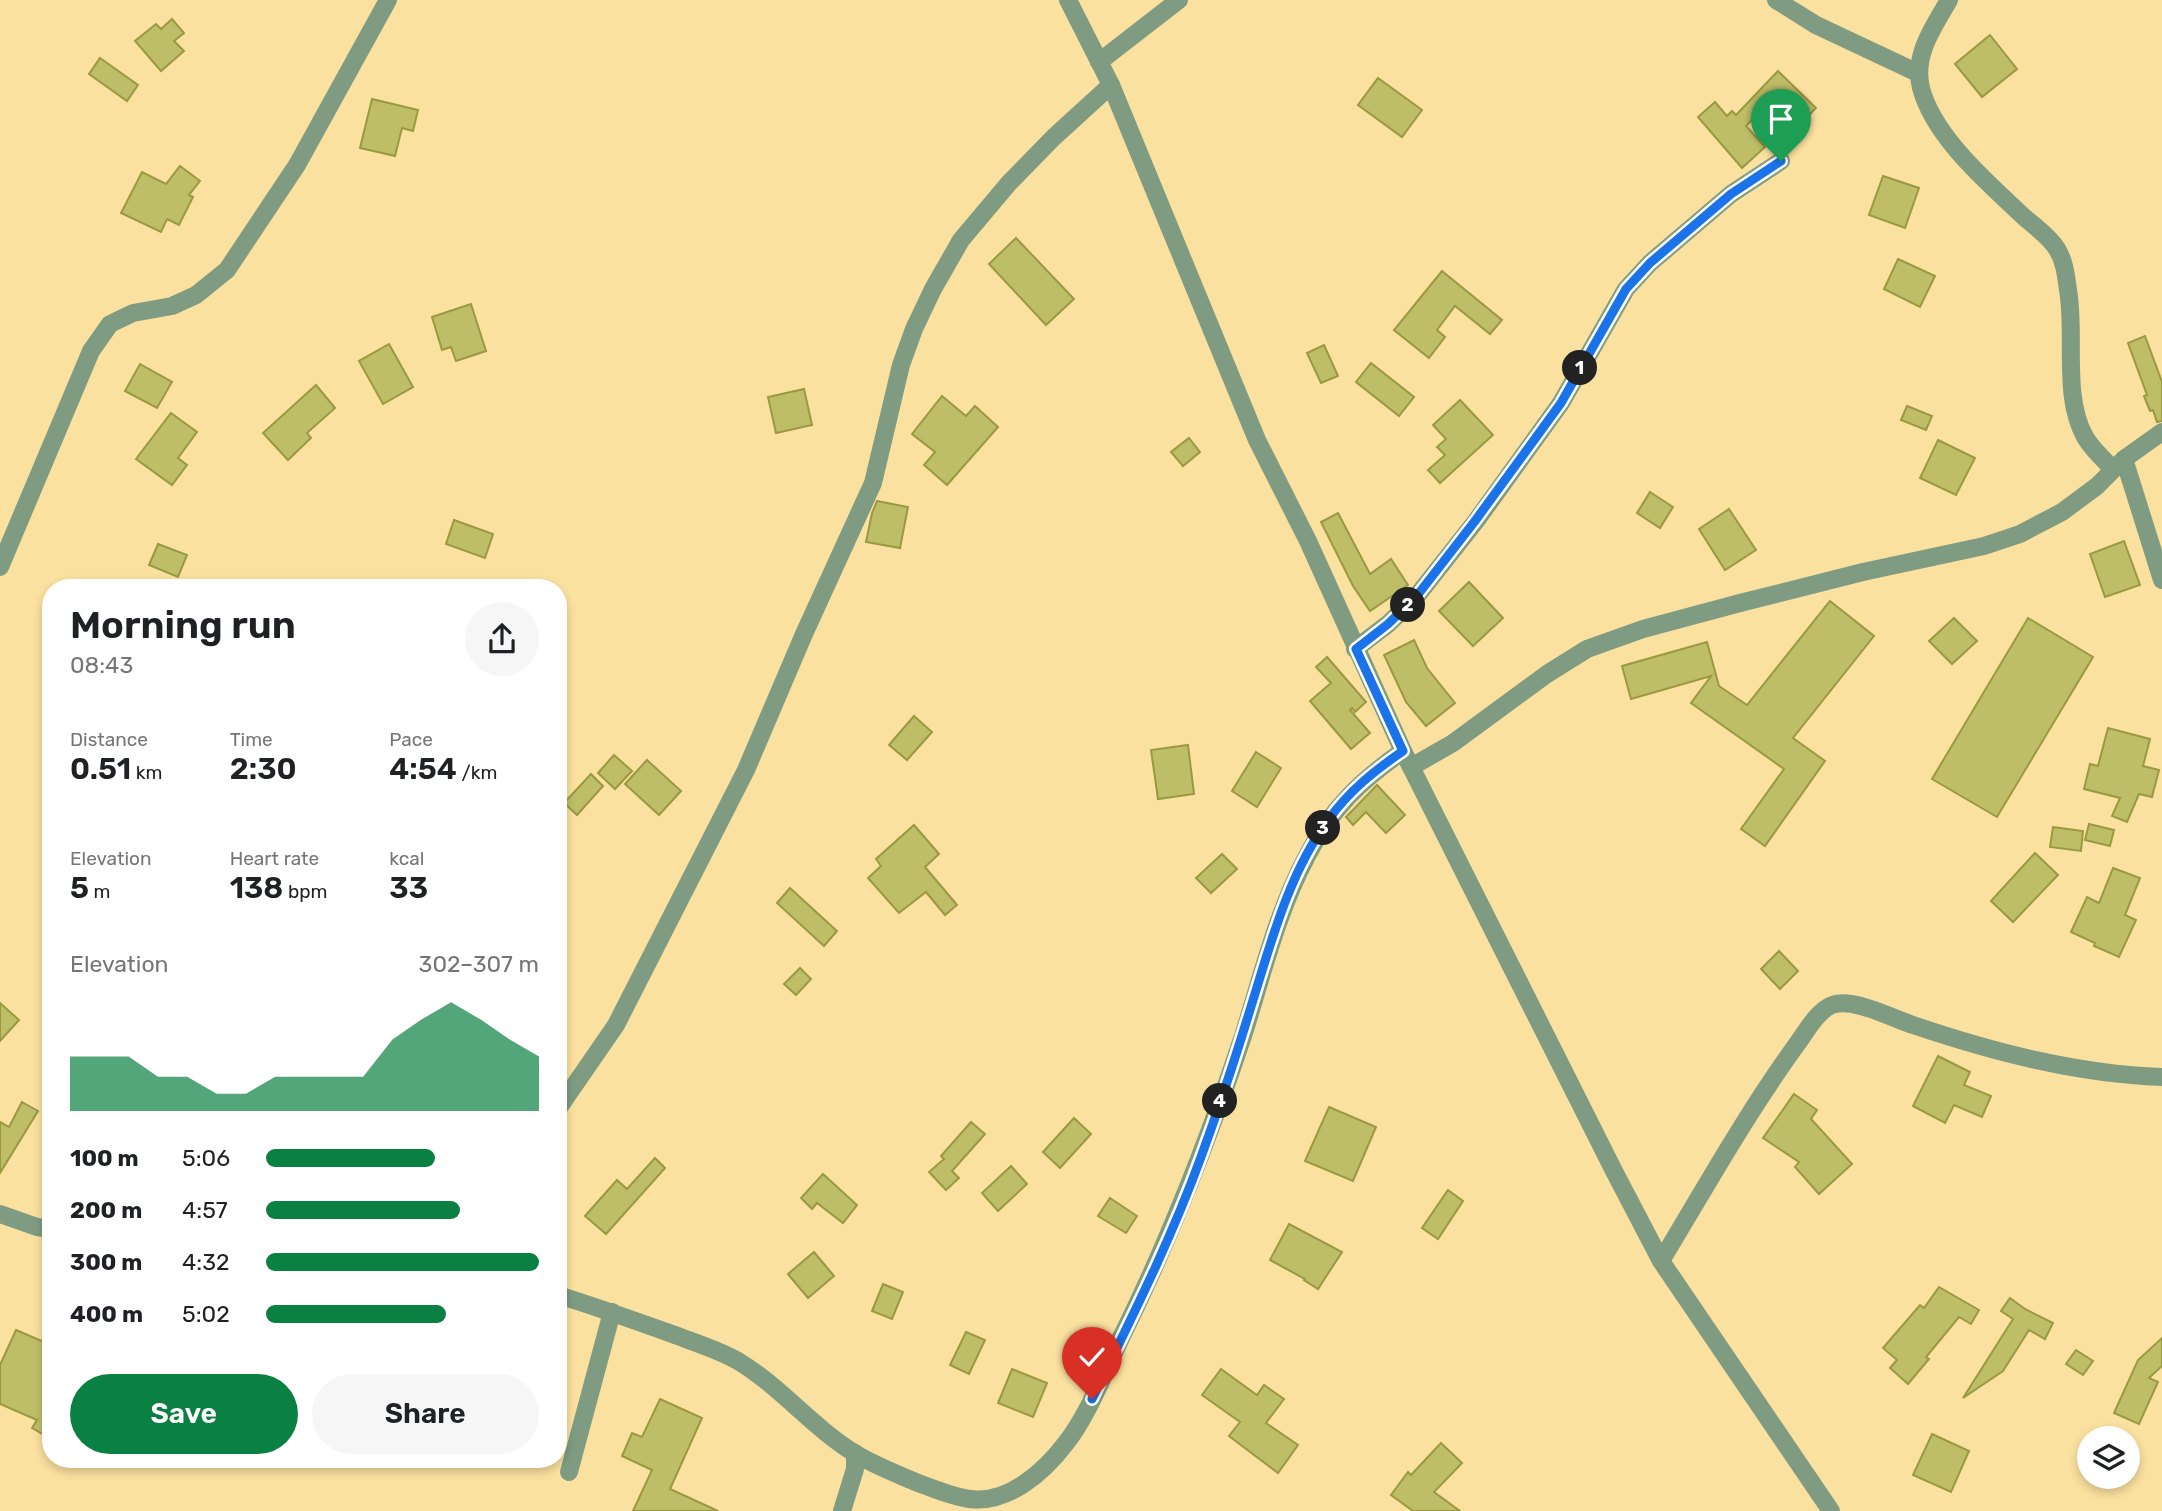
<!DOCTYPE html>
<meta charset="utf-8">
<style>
body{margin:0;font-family:Rubik,sans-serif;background:#f6f6f6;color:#202124;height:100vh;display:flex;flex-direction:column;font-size:26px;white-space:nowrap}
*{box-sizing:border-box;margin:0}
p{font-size:23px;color:#757577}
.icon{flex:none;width:38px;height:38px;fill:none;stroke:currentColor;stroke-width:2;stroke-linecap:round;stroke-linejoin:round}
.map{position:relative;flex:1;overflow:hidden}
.side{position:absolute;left:42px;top:579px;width:525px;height:889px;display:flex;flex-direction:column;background:#fff;border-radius:28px;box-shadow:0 4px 10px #0003}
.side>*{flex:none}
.fabs{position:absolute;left:2077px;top:1426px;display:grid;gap:14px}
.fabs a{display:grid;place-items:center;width:63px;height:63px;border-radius:50%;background:#fff;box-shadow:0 4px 10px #0003;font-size:35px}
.pin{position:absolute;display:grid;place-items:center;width:60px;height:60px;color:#fff;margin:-72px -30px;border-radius:50% 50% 50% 0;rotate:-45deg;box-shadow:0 0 7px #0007}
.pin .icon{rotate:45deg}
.km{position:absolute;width:35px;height:35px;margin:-18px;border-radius:50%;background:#222;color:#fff;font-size:19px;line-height:35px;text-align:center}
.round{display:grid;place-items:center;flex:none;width:74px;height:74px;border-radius:37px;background:#f6f6f6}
.headline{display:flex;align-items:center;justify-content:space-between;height:119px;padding:0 28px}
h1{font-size:38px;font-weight:600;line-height:52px}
.figures{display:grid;grid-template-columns:repeat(3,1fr);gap:10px;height:119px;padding:7px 28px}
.figures div{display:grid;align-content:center}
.figures b{font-size:30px;font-weight:600}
.figures small{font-size:19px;font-weight:400}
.figures p{font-size:19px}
.chart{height:196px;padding:14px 28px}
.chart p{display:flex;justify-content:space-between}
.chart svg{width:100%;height:126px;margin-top:7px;fill:#0b8043;opacity:.7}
.cta{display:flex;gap:14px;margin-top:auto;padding:14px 28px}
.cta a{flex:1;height:80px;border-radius:42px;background:#0b8043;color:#fff;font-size:28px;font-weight:600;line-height:80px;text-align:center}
.cta a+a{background:#f6f6f6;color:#202124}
ul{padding:0 28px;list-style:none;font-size:23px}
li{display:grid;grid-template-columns:112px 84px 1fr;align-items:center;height:52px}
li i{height:18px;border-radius:9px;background:#0b8043}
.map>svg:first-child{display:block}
</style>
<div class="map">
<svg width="2162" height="1511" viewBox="0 0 2162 1511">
<rect width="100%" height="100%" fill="#fbe19f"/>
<g fill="#bfbe68" stroke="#9a9942" stroke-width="2">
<polygon points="172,19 184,33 174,41 184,51 161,71 135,41 156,24 161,29"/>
<polygon points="1990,35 2017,69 1982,97 1955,64"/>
<polygon points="100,58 138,85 127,101 89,74"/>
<polygon points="1778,71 1816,108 1805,119 1778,93 1746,126 1765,147 1742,168 1698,117 1715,102 1727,116 1732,111 1736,115"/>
<polygon points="1378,78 1422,110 1402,137 1358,105"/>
<polygon points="372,99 418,110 413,131 402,128 395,156 360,148"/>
<polygon points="180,166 200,181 189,195 193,197 179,225 167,219 161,232 121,213 142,172 166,184"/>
<polygon points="1883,176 1919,188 1905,228 1869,215"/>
<polygon points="1016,238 1074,299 1046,325 989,264"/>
<polygon points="1898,259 1935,276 1920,307 1884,289"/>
<polygon points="1442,271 1502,320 1490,334 1455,306 1437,330 1445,337 1429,358 1394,330"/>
<polygon points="471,304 486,351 456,361 451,347 442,350 432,317"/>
<polygon points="2145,336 2162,382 2162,421 2157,422 2153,410 2150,411 2144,396 2147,395 2128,343"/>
<polygon points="389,344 413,387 383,404 359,361"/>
<polygon points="1324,345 1338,376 1321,383 1307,353"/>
<polygon points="1371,363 1414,397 1399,416 1356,382"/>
<polygon points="140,364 172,382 157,408 125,391"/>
<polygon points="316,385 335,408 307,433 311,438 288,460 263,433"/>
<polygon points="804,389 812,425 776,433 768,397"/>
<polygon points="942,396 966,416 975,406 998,427 947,485 924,465 935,452 912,434"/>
<polygon points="1460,400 1493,435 1440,483 1428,470 1445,455 1437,447 1446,439 1433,425"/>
<polygon points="1907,406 1932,416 1926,430 1901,420"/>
<polygon points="171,413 197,432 178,458 187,465 172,485 136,459"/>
<polygon points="1189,438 1200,452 1183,466 1171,452"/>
<polygon points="1938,440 1975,458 1956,495 1920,478"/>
<polygon points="1650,492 1673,507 1660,528 1637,513"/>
<polygon points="877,501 908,507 900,548 866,542 872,513"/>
<polygon points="1729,509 1756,550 1725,570 1699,529"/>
<polygon points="1338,513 1370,574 1391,559 1408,585 1370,611 1353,586 1321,522"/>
<polygon points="454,520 493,534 485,558 446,544"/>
<polygon points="2124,541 2140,585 2105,597 2090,554"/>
<polygon points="158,544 187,555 178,577 149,565"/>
<polygon points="1469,582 1503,618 1473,646 1439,611"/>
<polygon points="1830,601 1874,636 1793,738 1825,761 1765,846 1741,829 1784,769 1691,703 1711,676 1631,699 1622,666 1707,642 1719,686 1747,705"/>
<polygon points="1954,618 1977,641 1952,664 1929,641"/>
<polygon points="2028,618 2093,657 1997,817 1932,779"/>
<polygon points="1414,640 1427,668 1455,703 1426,726 1406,702 1384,655"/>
<polygon points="1327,657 1366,702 1355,712 1352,708 1350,710 1370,733 1351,749 1310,701 1331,683 1316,667"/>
<polygon points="914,716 932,732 907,760 889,745"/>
<polygon points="2108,728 2150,739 2143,766 2159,770 2152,797 2139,794 2127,822 2112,816 2120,798 2084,789 2090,764 2098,766"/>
<polygon points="1188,745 1194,794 1158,799 1151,750"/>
<polygon points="1256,752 1281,768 1257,807 1232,791"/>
<polygon points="614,755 632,771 615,789 598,773"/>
<polygon points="647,760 681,791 659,815 625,784"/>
<polygon points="591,774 603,786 577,815 564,803"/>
<polygon points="1377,785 1405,815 1386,833 1366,812 1353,825 1346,817"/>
<polygon points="2089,824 2114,830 2110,846 2085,840"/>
<polygon points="914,825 939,854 925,867 957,905 945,915 926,892 899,913 868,878 881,866 876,859"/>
<polygon points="2053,827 2083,831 2081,851 2050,847"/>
<polygon points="2035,853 2058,875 2013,922 1991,901"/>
<polygon points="1222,854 1237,869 1211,893 1196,878"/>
<polygon points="2113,868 2140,878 2125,915 2136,920 2119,957 2094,946 2095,943 2071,932 2087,897 2099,903"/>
<polygon points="790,888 837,931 824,946 777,903"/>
<polygon points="1779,951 1798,971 1780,989 1761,969"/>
<polygon points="800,968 811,979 796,995 784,984"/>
<polygon points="0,1003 19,1020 0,1041"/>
<polygon points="1938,1056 1970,1072 1964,1085 1991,1096 1982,1117 1954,1105 1945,1123 1913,1106"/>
<polygon points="1794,1094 1817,1110 1811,1119 1852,1164 1819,1194 1795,1167 1799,1162 1763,1138"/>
<polygon points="22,1102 38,1111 0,1173 0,1122 9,1127"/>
<polygon points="1329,1107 1376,1127 1353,1181 1305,1161"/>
<polygon points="1074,1118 1091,1134 1060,1168 1043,1152"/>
<polygon points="971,1122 985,1134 952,1171 959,1178 946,1190 929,1172 944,1159 941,1156"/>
<polygon points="655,1158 665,1168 606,1234 585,1216 617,1180 627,1189"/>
<polygon points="1011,1166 1027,1184 998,1211 982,1193"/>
<polygon points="823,1174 857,1205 843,1223 817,1203 812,1209 801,1198"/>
<polygon points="1448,1190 1463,1201 1438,1239 1422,1228"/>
<polygon points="1110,1198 1137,1216 1126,1233 1098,1216"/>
<polygon points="1289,1224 1342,1252 1318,1289 1304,1280 1305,1279 1270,1260"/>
<polygon points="814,1252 834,1276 808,1298 788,1274"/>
<polygon points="883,1284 903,1292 892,1319 872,1311"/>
<polygon points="1939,1287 1979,1310 1971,1324 1959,1317 1926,1357 1929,1359 1908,1384 1890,1368 1897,1360 1883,1348 1920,1305 1924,1308"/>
<polygon points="2010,1298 2025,1309 2053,1323 2045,1339 2029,1330 2003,1371 1963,1398 2013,1319 2001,1311"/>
<polygon points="16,1330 51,1345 51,1439 32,1428 37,1420 0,1404 0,1365"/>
<polygon points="966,1332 985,1340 969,1374 950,1365"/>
<polygon points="2162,1338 2162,1366 2149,1378 2158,1382 2139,1424 2114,1413 2138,1360"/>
<polygon points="2076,1350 2093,1361 2083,1375 2066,1364"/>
<polygon points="1012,1369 1047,1383 1033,1417 998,1403"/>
<polygon points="1221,1369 1257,1395 1264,1385 1284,1399 1266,1423 1298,1445 1278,1473 1229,1436 1240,1422 1202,1395"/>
<polygon points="660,1399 702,1418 670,1489 718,1511 633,1511 652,1470 622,1456 632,1433 642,1437"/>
<polygon points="1932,1434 1969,1451 1951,1492 1913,1475"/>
<polygon points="1441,1443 1462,1463 1434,1492 1460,1511 1413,1511 1391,1495 1408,1472 1411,1475"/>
</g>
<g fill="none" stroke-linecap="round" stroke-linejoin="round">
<g stroke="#7f9c82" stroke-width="18">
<polyline points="1068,0 1111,85 1257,440 1308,541 1403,751 1614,1171 1661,1261 1831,1511"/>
<polyline points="1776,0 1816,25 1918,73"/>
<path d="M1949 0C1933 28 1913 55 1921 88 1934 137 1987 182 2023 216 2034 226 2049 236 2057 249 2065 262 2066 276 2068 290 2076 336 2062 396 2085 437 2092 449 2103 459 2113 469"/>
<polyline points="1099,62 1179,0"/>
<polyline points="2124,459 2162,580"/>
<polyline points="0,567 91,351 110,324 133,313 172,306 196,295 227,270 297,165 388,0"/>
<polyline points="1355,649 1388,624 1416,597 1476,521 1561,403 1626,289 1650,263 1731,194 1781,161"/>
<polyline points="1411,767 1453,743 1547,674 1587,649 1643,629 1740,603 1863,572 1984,546 2020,534 2062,512 2097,486 2124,459 2162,432"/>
<polyline points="558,1109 616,1025 746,770 804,634 873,483 901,365 914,329 933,289 961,240 1009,183 1054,137 1111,85"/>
<polyline points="0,1214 37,1227 51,1229"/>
<path d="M1661 1261C1705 1188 1747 1113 1797 1044 1806 1032 1817 1011 1832 1005 1853 997 1891 1018 1913 1025 1993 1052 2077 1074 2162 1077"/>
<path d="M558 1295C597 1307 636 1321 675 1335 696 1343 719 1350 738 1361 781 1387 813 1428 856 1454 876 1466 897 1474 918 1483 935 1489 953 1497 970 1499 1008 1504 1044 1472 1066 1443 1088 1415 1104 1373 1120 1340 1169 1241 1208 1141 1243 1036 1262 976 1277 912 1307 856 1331 809 1360 781 1403 751"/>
<polyline points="569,1472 612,1312"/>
<polyline points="842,1511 855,1469 855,1453"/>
</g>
</g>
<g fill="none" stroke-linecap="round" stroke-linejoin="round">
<g stroke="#fff" stroke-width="14">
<path id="route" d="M1092 1399C1131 1319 1171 1240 1201 1157 1219 1108 1235 1059 1250 1010 1270 946 1288 874 1329 819 1349 791 1374 771 1403 751L1356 649 1388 624 1416 597 1475 521 1561 403 1626 289 1650 263 1731 194 1781 161"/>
</g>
<use href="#route" stroke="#1a73e8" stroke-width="9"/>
</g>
</svg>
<div class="fabs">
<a><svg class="icon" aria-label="layers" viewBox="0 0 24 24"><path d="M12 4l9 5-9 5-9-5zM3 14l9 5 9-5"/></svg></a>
</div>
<div class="pin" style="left:1781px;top:161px;background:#1e9e55"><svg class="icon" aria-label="arrive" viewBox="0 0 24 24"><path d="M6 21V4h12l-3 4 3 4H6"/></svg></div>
<div class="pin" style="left:1092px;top:1399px;background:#d93025"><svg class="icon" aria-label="check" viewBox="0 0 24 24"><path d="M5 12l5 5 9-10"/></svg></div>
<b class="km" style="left:1580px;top:368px">1</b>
<b class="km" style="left:1408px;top:605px">2</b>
<b class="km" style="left:1323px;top:828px">3</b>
<b class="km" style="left:1220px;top:1101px">4</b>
<section class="side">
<div class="headline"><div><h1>Morning run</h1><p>08:43</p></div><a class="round"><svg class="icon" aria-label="share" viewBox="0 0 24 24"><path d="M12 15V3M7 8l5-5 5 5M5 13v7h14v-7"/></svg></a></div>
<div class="figures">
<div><p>Distance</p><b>0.51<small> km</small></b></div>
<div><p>Time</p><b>2:30</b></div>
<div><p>Pace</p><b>4:54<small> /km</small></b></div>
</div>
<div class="figures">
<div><p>Elevation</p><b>5<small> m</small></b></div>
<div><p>Heart rate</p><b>138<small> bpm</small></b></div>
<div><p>kcal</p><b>33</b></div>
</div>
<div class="chart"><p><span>Elevation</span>302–307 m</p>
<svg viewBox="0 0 160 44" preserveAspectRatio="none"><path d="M0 44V25L10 25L20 25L30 32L40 32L50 38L60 38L70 32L80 32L90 32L100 32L110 19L120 12L130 6L140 12L150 19L160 25V44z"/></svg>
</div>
<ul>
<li><b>100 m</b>5:06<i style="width:62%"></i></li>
<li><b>200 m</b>4:57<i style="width:71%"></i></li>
<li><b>300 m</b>4:32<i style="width:100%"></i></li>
<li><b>400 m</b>5:02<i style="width:66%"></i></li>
</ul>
<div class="cta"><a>Save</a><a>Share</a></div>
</section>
</div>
